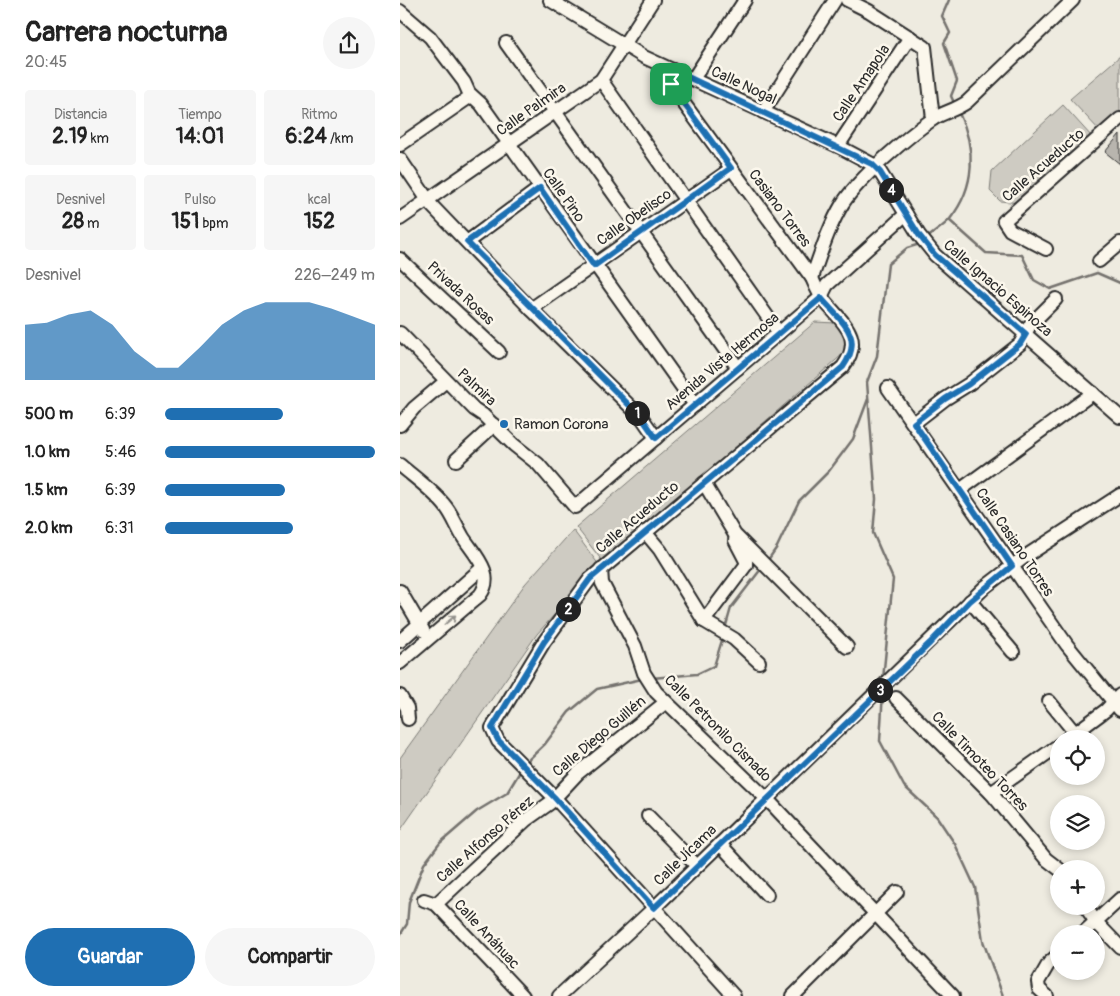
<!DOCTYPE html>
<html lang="es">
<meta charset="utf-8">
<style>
body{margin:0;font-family:Pangolin,sans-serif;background:#f6f6f6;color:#222;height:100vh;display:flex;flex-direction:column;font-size:19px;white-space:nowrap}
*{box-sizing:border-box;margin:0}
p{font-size:16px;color:#767676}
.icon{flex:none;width:28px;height:28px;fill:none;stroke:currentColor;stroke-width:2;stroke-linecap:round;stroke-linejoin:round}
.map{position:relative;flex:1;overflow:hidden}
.side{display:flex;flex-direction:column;background:#fff;width:400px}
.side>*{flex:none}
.tools{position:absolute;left:650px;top:730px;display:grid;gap:10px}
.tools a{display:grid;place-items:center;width:55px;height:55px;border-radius:50%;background:#fff;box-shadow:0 2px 8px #0003;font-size:25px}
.pin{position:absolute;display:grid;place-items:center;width:42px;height:42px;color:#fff;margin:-21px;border-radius:10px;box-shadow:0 2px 8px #0006}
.km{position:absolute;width:25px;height:25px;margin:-12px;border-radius:50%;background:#222;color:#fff;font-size:14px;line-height:25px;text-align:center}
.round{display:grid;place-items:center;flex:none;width:52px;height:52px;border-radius:26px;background:#f6f6f6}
.overview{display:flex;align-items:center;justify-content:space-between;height:85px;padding:0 25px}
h1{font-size:28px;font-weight:700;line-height:38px}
.metrics{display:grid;grid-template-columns:repeat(3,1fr);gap:8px;height:85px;padding:5px 25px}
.metrics div{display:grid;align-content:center;border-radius:5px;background:#f6f6f6;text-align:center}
.metrics b{font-size:21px;font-weight:700}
.metrics small{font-size:14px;font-weight:400}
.metrics p{font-size:14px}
.chart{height:140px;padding:10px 25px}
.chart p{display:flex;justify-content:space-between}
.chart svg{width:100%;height:90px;margin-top:5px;fill:#1f6fb2;opacity:.7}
.primary-button{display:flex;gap:10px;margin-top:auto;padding:10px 25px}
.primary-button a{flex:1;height:58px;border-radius:30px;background:#1f6fb2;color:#fff;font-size:20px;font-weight:700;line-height:58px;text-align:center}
.primary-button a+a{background:#f6f6f6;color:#222}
ul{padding:0 25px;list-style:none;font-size:16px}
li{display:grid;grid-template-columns:80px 60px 1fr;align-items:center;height:38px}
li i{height:12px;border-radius:6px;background:#1f6fb2}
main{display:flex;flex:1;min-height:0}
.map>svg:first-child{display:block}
</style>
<main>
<section class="side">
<div class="overview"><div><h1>Carrera nocturna</h1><p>20:45</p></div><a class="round"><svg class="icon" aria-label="share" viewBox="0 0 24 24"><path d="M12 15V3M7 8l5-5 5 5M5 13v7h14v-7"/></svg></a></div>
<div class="metrics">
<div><p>Distancia</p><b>2.19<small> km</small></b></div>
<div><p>Tiempo</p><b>14:01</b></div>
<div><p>Ritmo</p><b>6:24<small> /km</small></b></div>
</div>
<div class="metrics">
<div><p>Desnivel</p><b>28<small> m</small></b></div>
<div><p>Pulso</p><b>151<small> bpm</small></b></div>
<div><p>kcal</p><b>152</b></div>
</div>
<div class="chart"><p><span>Desnivel</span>226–249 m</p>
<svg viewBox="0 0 160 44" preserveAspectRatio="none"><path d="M0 44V17L10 16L20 12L30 10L40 17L50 30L60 38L70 38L80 28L90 17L100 10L110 6L120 6L130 6L140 9L150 13L160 17V44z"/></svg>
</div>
<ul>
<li><b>500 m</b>6:39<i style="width:56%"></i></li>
<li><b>1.0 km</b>5:46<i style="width:100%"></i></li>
<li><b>1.5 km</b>6:39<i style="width:57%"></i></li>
<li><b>2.0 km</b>6:31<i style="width:61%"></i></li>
</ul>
<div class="primary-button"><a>Guardar</a><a>Compartir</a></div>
</section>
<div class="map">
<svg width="720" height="996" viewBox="0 0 720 996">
<rect width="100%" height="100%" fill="#eeebe0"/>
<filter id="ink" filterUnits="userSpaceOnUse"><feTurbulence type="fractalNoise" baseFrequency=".02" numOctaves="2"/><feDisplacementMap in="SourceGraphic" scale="10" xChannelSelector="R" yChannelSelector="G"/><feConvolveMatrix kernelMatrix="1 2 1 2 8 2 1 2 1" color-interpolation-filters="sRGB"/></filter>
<g filter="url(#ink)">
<g fill="#cecbc2" stroke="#7c7b76">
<polygon points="720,56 720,113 700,131 670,99"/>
<polygon points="663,105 692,137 620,203 600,201 590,191 592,171"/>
<polygon points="415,322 436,323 446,335 443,354 203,562 176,527"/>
<polygon points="173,530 199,565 137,634 0,831 0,758 125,584"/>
</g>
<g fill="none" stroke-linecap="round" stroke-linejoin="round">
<g stroke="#74726e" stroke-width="2.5">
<polyline points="549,0 542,16 550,33 544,43 557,81 551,96 555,105"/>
<polyline points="549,220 586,253 622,255 634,280 650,289 697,273 720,283"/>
<path d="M526 239C534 232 544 226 550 219 576 186 576 148 559 113"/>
<polyline points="368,560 377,547 399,501 429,471 453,439 468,399"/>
<polyline points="325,629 331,608 361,569"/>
<polyline points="252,678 297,674 314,666 323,637"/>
<polyline points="483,679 493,579 473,533 476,499 467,382 477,356 488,264 507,248 520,244"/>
<polyline points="483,692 480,741 504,786 537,817 555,844 575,887 583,941 603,996"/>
<polyline points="125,763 145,744 169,712 197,689 242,679"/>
<polyline points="0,935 7,924 9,902 24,864 40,843 77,811 107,793 121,770"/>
</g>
</g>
<polygon fill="#b8b5ae" stroke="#2b2b2b" points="720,134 720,164 705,152"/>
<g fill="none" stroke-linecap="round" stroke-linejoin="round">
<g stroke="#2b2b2b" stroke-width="16">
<g id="minor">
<polyline points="150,0 244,57 438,146 472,164 480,172 519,235 535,255 720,417"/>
<polyline points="447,0 469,11 525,47 533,119"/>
<polyline points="0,11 30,37 64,82 69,93 81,104 295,405"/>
<polyline points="106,43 338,368"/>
<path d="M273 70 271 81 274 90 412 278C415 285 418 293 423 299 440 321 466 336 443 367L190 579 144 642 92 728 98 741 154 797 334 996"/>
<polyline points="293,79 345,0"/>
<polyline points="201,80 379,333"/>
<polyline points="363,112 435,0"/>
<polyline points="0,145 71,96"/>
<polyline points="438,146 510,37"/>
<polyline points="0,159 32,206 131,309 242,418 256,438"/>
<polyline points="0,219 201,80 253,0"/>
<polyline points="67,242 140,188"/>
<polyline points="646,249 610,230 604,221 720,119"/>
<polyline points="0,259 99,352"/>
<polyline points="699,261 720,243"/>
<path d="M412 278C421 252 429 226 443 203 460 177 507 137 533 119 544 112 556 110 567 102L673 0"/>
<polyline points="131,309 331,169"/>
<polyline points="0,333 74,409 83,415 114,445 138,464 175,507 421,297 427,285 506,214"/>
<polyline points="488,388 667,645 720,710"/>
<polyline points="514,423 545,399 569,384 620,344 630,325 656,299"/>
<polyline points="0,425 14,408 46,381"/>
<polyline points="56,460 94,425"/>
<path d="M0 465C15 478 34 491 46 507 53 516 57 527 63 537 74 554 96 574 80 595L0 663"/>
<polyline points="304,483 335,535 447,647"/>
<polyline points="560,490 693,393"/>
<polyline points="245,532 260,550 304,621 334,639 359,662"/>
<polyline points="201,569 202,583 235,646 244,673 256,692 367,799 553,996"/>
<polyline points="0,591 23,630"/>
<polyline points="570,601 613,652"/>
<polyline points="304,621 346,565 346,561 335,540"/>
<polyline points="0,641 82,568"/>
<polyline points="0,696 7,708 8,719"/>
<polyline points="496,698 591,793 646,859 659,869"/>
<polyline points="649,701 675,733"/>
<polyline points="667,739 706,710 720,695"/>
<polyline points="591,793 659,745"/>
<polyline points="248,816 297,866"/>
<polyline points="320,844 367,895"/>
<polyline points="24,900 36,904 123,996"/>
<polyline points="36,904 126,820 150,803 178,773 266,702"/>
<polyline points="685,906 696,922 720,947"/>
<polyline points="682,934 720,899"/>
<polyline points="159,996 254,908 585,587 623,558 720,495"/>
<polyline points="393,996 497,892"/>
<polyline points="647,996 639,989 638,982 649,963 659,954"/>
</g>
</g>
<use href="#minor" stroke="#fbf7ec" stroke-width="12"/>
</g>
<defs><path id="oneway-shaft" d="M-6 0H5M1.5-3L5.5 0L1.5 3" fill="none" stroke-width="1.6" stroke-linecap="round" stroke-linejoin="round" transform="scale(1.25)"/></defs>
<use stroke="#93918c" href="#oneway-shaft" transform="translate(50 620) rotate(-40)"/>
</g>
<g fill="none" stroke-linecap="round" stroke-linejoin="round" filter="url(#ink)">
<g stroke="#fff" stroke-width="10">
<path id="route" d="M273 70 472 164 480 172 519 235 535 255 626 334 620 344 569 384 545 399 514 423 612 566 570 601 530 643 254 908 154 797 98 740 92 728 144 642 190 579 443 367C466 335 439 320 421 298L256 438 242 418 67 242 140 188 194 266 331 168 274 90 270 82Z"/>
</g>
<use href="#route" stroke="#1f6fb2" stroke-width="6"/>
</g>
<circle fill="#1f6fb2" stroke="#fbf7ec" stroke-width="2" cx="104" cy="424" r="5"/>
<g text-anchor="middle" stroke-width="5" stroke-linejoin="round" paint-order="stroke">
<g font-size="15" fill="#2b2b2b" stroke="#fbf7ec">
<text transform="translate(461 83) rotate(-56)" y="5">Calle Amapola</text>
<text transform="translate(344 85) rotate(25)" y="5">Calle Nogal</text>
<text transform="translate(131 109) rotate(-35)" y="5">Calle Palmira</text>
<text transform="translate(643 165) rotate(-41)" y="5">Calle Acueducto</text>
<text transform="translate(164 195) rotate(55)" y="5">Calle Pino</text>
<text transform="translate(380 208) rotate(53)" y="5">Casiano Torres</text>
<text transform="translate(234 217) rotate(-35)" y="5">Calle Obelisco</text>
<text transform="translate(598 288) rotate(41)" y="5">Calle Ignacio Espinoza</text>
<text transform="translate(61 293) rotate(43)" y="5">Privada Rosas</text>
<text transform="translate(322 361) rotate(-40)" y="5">Avenida Vista Hermosa</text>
<text transform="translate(77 387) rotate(43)" y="5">Palmira</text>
<text transform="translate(237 517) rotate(-40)" y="5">Calle Acueducto</text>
<text transform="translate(615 542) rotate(56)" y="5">Calle Casiano Torres</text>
<text transform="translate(318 728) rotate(45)" y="5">Calle Petronilo Cisnado</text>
<text transform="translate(199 736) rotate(-40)" y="5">Calle Diego Guillén</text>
<text transform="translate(580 761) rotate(46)" y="5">Calle Timoteo Torres</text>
<text transform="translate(85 839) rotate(-41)" y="5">Calle Alfonso Pérez</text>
<text transform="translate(285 855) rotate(-44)" y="5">Calle Jícama</text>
<text transform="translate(87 934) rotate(47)" y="5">Calle Anáhuac</text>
</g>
<g font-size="15" fill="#2b2b2b" stroke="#fbf7ec" text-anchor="start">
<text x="114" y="429">Ramon Corona</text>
</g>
</g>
</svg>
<div class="tools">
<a><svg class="icon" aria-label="locate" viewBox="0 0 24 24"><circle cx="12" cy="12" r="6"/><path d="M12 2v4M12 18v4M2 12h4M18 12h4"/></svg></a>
<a><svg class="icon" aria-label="layers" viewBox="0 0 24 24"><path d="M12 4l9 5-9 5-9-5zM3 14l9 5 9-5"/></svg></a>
<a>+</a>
<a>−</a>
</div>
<div class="pin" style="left:271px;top:84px;background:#1e9e55"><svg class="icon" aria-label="arrive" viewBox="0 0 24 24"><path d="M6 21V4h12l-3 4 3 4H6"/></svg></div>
<b class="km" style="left:237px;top:413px">1</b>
<b class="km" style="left:168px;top:609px">2</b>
<b class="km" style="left:480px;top:690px">3</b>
<b class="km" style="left:491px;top:190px">4</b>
</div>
</main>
